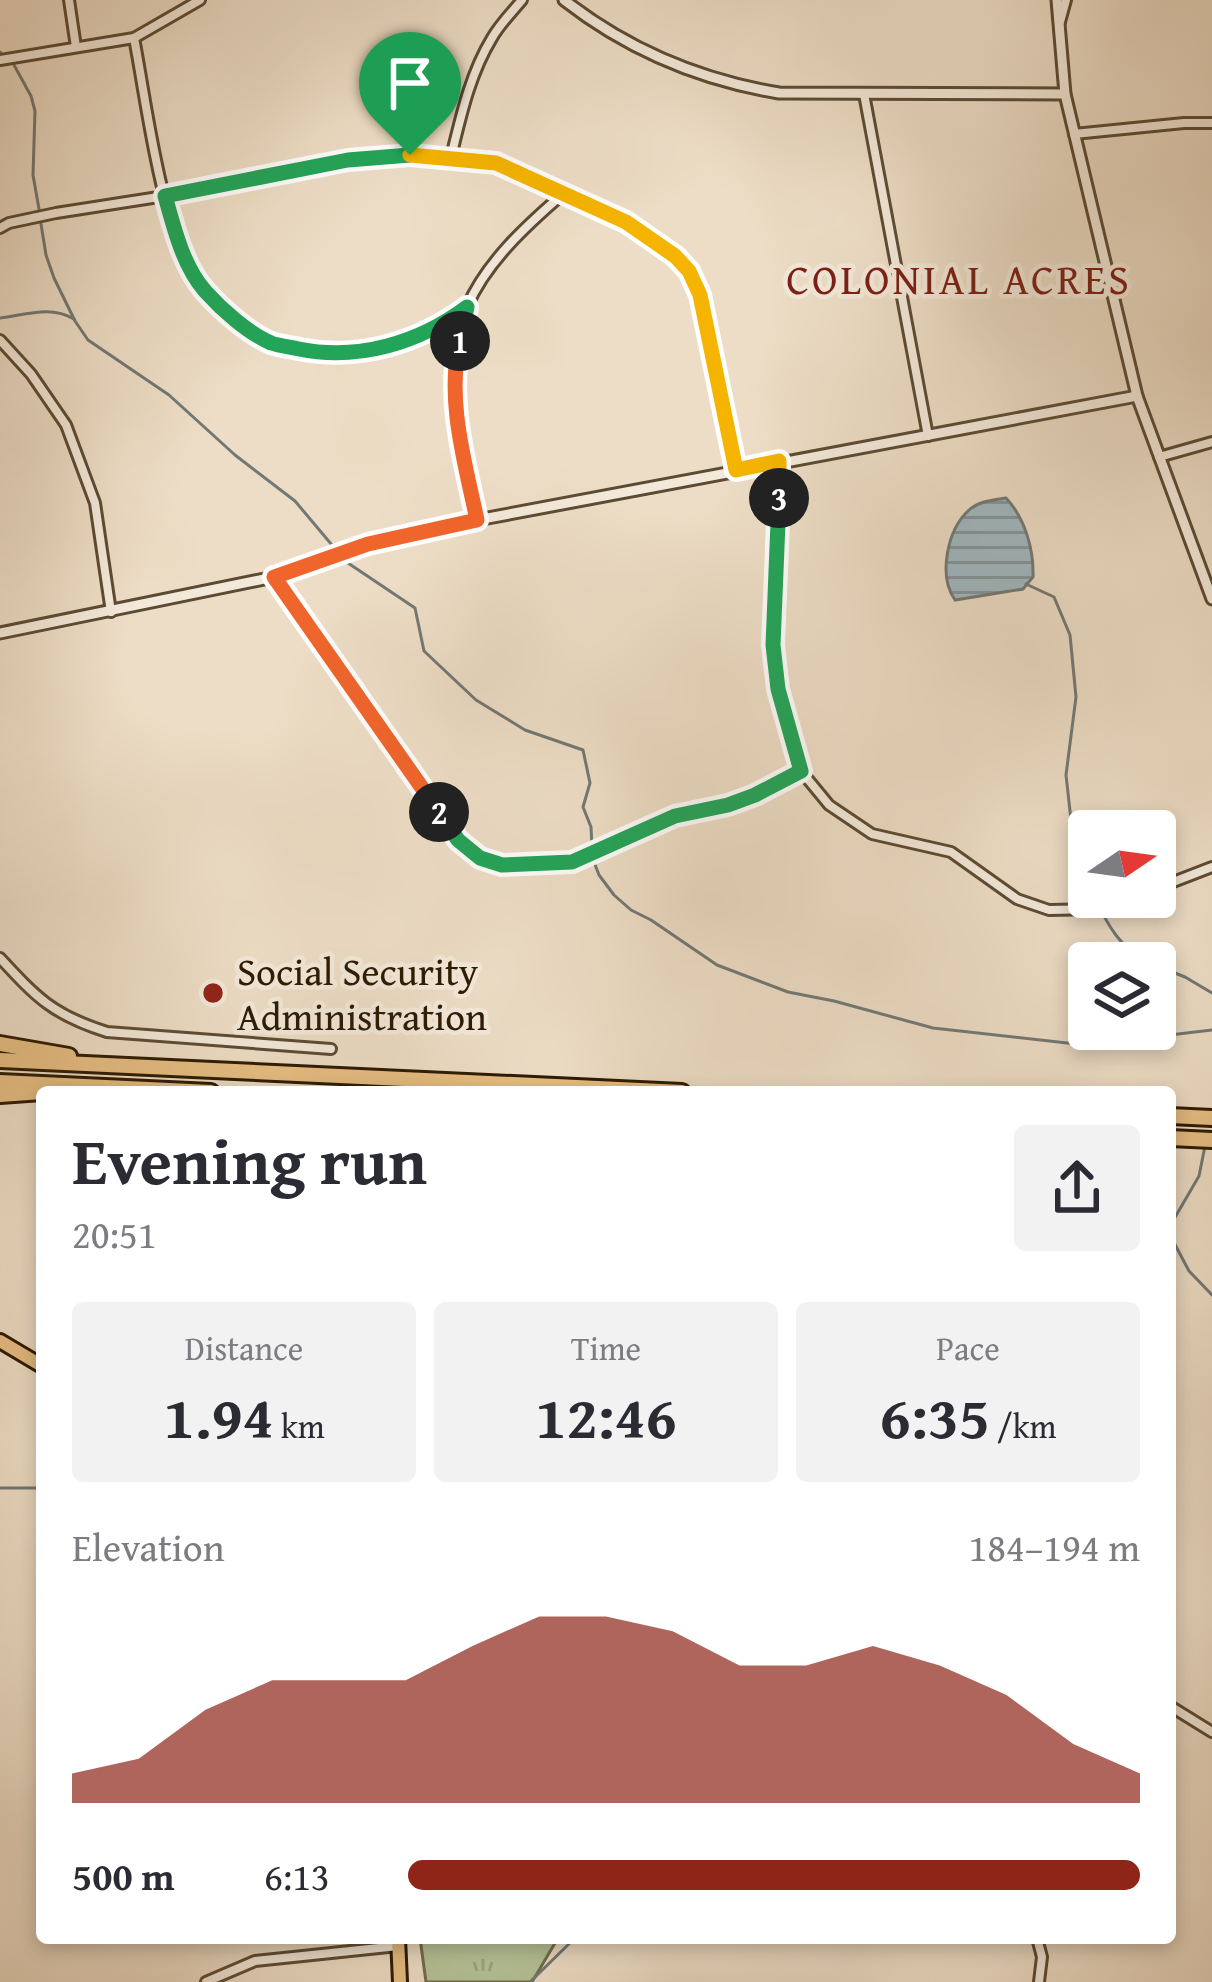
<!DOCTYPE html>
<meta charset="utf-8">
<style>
body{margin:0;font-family:"Gentium Book Plus",serif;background:#f2f2f3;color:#2b2b33;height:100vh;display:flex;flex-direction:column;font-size:45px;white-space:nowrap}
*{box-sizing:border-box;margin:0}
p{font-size:39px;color:#7c7c81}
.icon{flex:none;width:66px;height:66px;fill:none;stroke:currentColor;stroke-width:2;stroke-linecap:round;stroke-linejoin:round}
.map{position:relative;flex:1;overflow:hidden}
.panel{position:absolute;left:36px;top:1086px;width:1140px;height:858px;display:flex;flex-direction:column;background:#fff;border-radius:12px;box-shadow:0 6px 18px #0003}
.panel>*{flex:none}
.needle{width:78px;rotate:77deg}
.fabs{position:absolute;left:1068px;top:810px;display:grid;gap:24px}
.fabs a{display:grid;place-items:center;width:108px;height:108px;border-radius:12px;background:#fff;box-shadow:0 6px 18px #0003;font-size:60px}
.pin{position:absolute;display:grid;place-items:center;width:102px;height:102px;color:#fff;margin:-123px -51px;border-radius:50% 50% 50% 0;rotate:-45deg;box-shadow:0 0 12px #0007}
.pin .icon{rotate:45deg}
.km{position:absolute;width:60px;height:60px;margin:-30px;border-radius:50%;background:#222;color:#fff;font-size:33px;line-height:60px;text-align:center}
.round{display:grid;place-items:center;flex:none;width:126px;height:126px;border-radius:12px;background:#f2f2f3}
.headline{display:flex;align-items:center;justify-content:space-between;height:204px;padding:0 36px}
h1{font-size:66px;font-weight:700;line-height:90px}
.stats{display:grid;grid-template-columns:repeat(3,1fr);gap:18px;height:204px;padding:12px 36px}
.stats div{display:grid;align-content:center;border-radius:12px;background:#f2f2f3;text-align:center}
.stats b{font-size:60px;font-weight:700}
.stats small{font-size:33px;font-weight:400}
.stats p{font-size:33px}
.chart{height:336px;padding:24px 36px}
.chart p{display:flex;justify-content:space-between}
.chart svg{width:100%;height:216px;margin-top:12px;fill:#8f2418;opacity:.7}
ul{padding:0 36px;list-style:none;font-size:39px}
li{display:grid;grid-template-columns:192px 144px 1fr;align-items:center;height:90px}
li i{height:30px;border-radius:15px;background:#8f2418}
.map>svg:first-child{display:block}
</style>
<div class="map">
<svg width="1212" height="1982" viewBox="0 0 1212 1982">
<defs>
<pattern id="park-tufts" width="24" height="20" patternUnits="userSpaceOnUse" patternTransform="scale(3)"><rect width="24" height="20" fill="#b5c298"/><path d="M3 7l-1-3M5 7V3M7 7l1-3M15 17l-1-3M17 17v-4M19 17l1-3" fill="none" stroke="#9ca681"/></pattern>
<pattern id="water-rules" width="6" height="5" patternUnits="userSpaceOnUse" patternTransform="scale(3)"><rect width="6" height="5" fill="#a0b8c1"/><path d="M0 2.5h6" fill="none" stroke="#83959b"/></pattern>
</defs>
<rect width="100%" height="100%" fill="#edddc6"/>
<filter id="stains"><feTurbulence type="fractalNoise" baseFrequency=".00167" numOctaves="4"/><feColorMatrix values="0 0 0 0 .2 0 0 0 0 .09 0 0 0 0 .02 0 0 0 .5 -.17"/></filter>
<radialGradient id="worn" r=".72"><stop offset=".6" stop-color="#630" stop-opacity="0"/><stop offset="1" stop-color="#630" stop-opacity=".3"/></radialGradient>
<polygon fill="url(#park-tufts)" stroke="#706e4d" stroke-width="3" points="420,1938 558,1938 532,1982 426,1982"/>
<path fill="url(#water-rules)" stroke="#727975" stroke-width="3" d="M1006 498C1025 518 1034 550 1033 577L1023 589 955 600C938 576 947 530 969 510 979 501 993 500 1006 498Z"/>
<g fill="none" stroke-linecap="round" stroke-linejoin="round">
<g stroke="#727975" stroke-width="3">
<polyline points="0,52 1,53"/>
<polyline points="14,65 31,96 35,111 33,175 39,209"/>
<polyline points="41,224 46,255 54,278 75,321 88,340 169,395 235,455 295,501 337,551"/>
<path d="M0 318C25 315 51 305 74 319"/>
<polyline points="342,559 415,608 424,651 476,700 525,730 583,750 590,783 583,807 591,827 592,847"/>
<polyline points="1026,584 1054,597 1070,635 1076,697 1066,775 1072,829 1089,881"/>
<polyline points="592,857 599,875 614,895 631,910 651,920 717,965 788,992 834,1001 933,1028 1085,1045 1212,1030"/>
<path d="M1095 897C1107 925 1121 949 1149 963"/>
<polyline points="1155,965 1185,977 1212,993"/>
<polyline points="1170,1226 1199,1176 1205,1146"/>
<polyline points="1170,1235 1189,1271 1212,1295"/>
<polyline points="0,1488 42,1488"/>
<polyline points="530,1982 575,1938"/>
</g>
<g stroke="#5c4b33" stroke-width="14">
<g id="minor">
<polyline points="69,0 76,47"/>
<polyline points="1060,22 1066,0"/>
<path d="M134 38C148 110 160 229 202 287 209 297 220 305 229 313 257 339 290 353 329 353 380 352 427 337 467 307"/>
<polyline points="0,60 134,38 200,0"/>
<polyline points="864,94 928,436"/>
<polyline points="1074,134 1184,123 1212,123"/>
<path d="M451 157C461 116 470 74 492 38 500 24 512 12 522 0"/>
<polyline points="0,228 9,223 56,213 165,196 356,159 410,155 451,157 496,163 626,222 675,256 690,271 700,295 736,469"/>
<polyline points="0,340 31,374 66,425 95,503 111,612"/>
<polyline points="1159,457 1212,442"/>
<polyline points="779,463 773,645 779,689 801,771 829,805 872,834 951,852 1017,899 1049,910 1100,909 1137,897"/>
<path d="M477 520C463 455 441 370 467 307 486 262 528 224 564 193"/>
<polyline points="274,577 458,840 480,858 502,865 571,861 675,816 728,805 755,795 801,771"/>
<polyline points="1155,889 1212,867"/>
<path d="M0 958C37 998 53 1015 107 1032L331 1049"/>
<polyline points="1170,1706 1212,1732"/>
<polyline points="1037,1938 1042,1957 1039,1982"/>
<polyline points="206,1982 255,1961 398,1946"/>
</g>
</g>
<g stroke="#5c4b33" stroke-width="15">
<g id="tertiary">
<path d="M564 0C628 50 700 80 779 93L1065 94"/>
<polyline points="1057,0 1065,94 1137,396 1212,599"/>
<polyline points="0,633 274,577 368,544 477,520 1137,396"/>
</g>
</g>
<g stroke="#2c1a02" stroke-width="18">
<g id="primary">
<polyline points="0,1341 42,1366"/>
<polyline points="398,1938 400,1982"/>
</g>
</g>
<g stroke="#2c1a02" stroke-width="20">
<g id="motorway">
<polyline points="0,1044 69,1056"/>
<polyline points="0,1060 682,1092"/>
<polyline points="0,1082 211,1092"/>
<polyline points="0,1095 42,1092"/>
<polyline points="1170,1116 1212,1118"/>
<polyline points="1170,1138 1212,1140"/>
</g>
</g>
<use href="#minor" stroke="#f3e9da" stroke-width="8"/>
<use href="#tertiary" stroke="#f3e9da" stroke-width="9"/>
<use href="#primary" stroke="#e6be83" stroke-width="12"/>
<use href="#motorway" stroke="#e6be83" stroke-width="14"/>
</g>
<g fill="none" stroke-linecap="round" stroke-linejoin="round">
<g stroke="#fff" stroke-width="24">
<path id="split-1" d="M410 155 348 160 165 196C174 228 183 266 205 291 222 310 248 333 271 343 280 346 290 347 299 349 358 361 419 343 467 307L460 341"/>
</g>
<g stroke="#fff" stroke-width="24">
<path id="split-2" d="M439 812 274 577 368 544 477 520C465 462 446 400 460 341"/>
</g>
<g stroke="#fff" stroke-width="24">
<polyline id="split-3" points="439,812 458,840 480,858 502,865 572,862 675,816 728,805 755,795 801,771 778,689 773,645 779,498"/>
</g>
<g stroke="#fff" stroke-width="24">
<polyline id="split-4" points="410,155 496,163 626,222 675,256 689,271 700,295 736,470 779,461 779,498"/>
</g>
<use href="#split-1" stroke="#22a559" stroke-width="15"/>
<use href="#split-2" stroke="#f0652b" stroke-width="15"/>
<use href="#split-3" stroke="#22a559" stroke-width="15"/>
<use href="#split-4" stroke="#f5b400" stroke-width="15"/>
</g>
<circle fill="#8f2418" stroke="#f3e9da" stroke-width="4.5" cx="213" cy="993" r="12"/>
<g text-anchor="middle" stroke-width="9" stroke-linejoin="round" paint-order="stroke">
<g font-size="39" fill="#2c1a02" stroke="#f3e9da" text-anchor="start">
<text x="237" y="985">Social Security<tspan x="237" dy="45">Administration</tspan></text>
</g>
<g font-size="42" letter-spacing="3" fill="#7a1f14" stroke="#f3e9da">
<text x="959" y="294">COLONIAL ACRES</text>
</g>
</g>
<rect width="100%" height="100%" filter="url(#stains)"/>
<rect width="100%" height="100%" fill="url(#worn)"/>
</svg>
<div class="fabs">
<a><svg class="needle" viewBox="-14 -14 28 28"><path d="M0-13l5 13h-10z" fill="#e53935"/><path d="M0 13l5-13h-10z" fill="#7c7c81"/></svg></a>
<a><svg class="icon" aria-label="layers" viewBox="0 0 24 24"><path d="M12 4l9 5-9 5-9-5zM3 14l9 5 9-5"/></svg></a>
</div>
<div class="pin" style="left:410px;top:155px;background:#1e9e55"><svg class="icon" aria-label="arrive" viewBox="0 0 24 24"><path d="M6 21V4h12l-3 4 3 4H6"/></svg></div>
<b class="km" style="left:460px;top:341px">1</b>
<b class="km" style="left:439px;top:812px">2</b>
<b class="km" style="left:779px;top:498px">3</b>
<section class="panel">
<div class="headline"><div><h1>Evening run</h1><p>20:51</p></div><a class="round"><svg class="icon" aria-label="share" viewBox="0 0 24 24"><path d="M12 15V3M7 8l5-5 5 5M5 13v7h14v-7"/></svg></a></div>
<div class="stats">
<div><p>Distance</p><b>1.94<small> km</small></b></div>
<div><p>Time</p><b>12:46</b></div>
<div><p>Pace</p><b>6:35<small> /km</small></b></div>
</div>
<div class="chart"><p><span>Elevation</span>184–194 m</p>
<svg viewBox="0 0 160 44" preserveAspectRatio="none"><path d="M0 44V38L10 35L20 25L30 19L40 19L50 19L60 12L70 6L80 6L90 9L100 16L110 16L120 12L130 16L140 22L150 32L160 38V44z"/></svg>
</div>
<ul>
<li><b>500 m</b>6:13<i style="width:100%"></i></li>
</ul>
</section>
</div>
